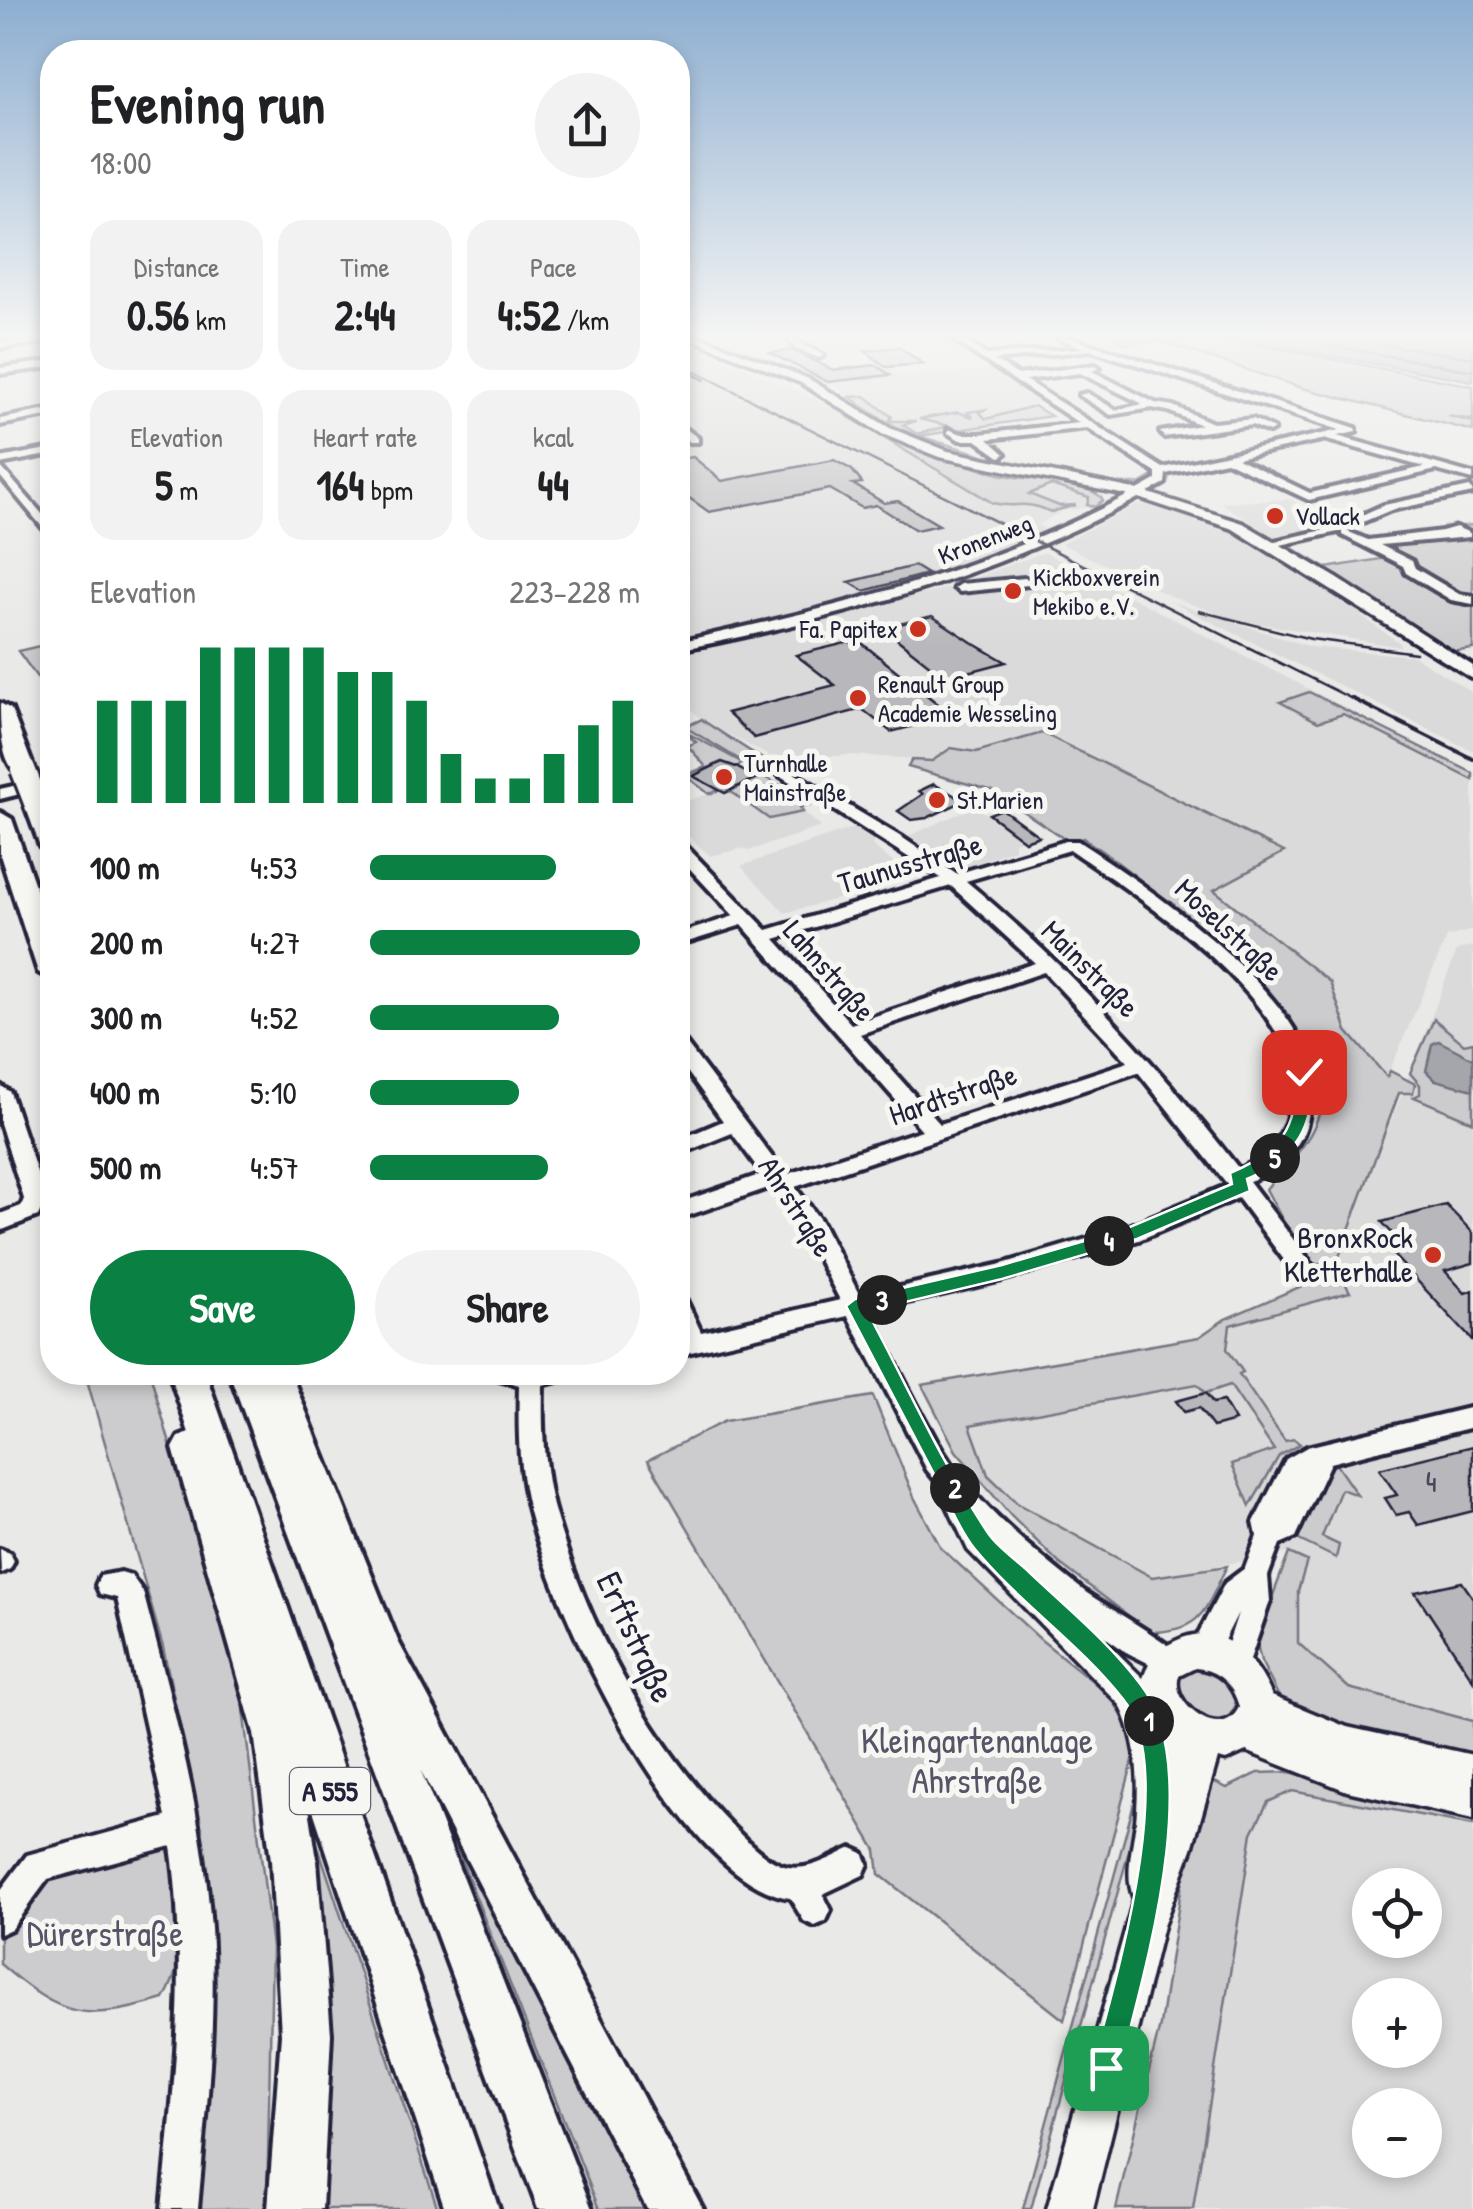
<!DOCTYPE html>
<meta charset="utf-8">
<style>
body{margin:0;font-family:"Patrick Hand",sans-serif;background:#f2f2f2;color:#202124;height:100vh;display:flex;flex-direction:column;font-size:38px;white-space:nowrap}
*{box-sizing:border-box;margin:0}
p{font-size:32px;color:#757577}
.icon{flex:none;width:55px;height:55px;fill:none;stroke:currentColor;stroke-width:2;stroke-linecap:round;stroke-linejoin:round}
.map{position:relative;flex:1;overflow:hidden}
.drawer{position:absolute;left:40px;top:40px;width:650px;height:1345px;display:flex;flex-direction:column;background:#fff;border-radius:40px;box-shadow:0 5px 15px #0003}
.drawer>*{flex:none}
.fabs{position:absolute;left:1352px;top:1868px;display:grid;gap:20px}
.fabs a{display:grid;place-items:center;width:90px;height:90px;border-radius:50%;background:#fff;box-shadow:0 5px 15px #0003;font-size:50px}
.pin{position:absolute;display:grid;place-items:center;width:85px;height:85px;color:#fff;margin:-42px;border-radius:20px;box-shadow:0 5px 15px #0006}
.km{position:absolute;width:50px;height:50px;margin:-25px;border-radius:50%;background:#222;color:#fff;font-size:28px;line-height:50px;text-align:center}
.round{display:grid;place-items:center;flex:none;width:105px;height:105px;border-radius:52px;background:#f2f2f2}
.summary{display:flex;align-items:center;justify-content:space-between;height:170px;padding:0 50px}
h1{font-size:55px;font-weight:700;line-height:75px}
.figures{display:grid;grid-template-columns:repeat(3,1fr);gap:15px;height:170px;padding:10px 50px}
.figures div{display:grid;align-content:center;border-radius:25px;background:#f2f2f2;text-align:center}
.figures b{font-size:42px;font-weight:700}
.figures small{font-size:28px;font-weight:400}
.figures p{font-size:28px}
.chart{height:280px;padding:20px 50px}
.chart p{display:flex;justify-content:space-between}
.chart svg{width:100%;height:180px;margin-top:10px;stroke:#0b8043;stroke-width:6}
.button{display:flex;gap:20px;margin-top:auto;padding:20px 50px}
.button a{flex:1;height:115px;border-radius:60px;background:#0b8043;color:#fff;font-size:40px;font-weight:700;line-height:115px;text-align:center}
.button a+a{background:#f2f2f2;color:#202124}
ul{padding:0 50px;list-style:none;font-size:32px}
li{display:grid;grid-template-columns:160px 120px 1fr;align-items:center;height:75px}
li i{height:25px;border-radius:12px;background:#0b8043}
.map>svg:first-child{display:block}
</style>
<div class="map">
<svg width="1473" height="2209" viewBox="0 0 1473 2209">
<rect width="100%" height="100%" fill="#e9e9e7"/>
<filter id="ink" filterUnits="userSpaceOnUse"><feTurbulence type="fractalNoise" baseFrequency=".01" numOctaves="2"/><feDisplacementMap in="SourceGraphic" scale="20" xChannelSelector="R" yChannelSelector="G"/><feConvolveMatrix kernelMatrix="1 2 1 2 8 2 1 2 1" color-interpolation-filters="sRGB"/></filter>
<g filter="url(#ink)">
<g fill="#dadada" fill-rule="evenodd">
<polygon points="796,338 908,338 914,342 821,351 810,350"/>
<polygon points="678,339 853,415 849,417 993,503 1007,507 1028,501 1051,512 1074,505 1059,506 1028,494 1051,485 1091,498 1087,505 1094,507 1063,511 1037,525 1045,528 1040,532 1044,536 974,565 870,595 678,638 678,446 699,442 678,424"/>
<polygon points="883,363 899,375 995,370 1044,401 1029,404 1051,416 917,435 886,419 878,420 835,385 824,385 797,372"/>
<polygon points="1291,499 1296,503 1291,505 1329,527 1315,533 1274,537 1221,503"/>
<polygon points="1157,504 1251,538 1364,615 1361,616 1400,643 1400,647 1232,619 1175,598 1061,544 1136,505"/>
<polygon points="1044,552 1473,774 1473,930 1447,937 1387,1077 1347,1031 1330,982 1213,889 1283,853 1042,733 975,751 949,747 931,760 850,755 797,758 769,756 703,721 678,697 678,655 947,588"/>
<polygon points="1169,601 1311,647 1414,656 1473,693 1473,751"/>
<polygon points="762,776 816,803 799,808 821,827 748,851 744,848 710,856 678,826 678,804 719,790 725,793"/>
<polygon points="975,806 1022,839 1014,842 1014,849 959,870 909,836"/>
<polygon points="853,828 875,841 872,845 904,871 851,895 785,913 741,866"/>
<polygon points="1473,946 1473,1721 1349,1688 1324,1669 1298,1643 1298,1591 1306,1561 1289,1553 1152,1577 1018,1504 988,1475 969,1425 1198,1383 1227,1349 1230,1324 1350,1292 1341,1276 1339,1257 1457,950"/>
<path d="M1292 1791 1473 1825V2209H1193L1252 1833 1268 1802ZM1370 1885H1425V1940H1370ZM1370 1995H1425V2050H1370ZM1370 2105H1425V2160H1370Z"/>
</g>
<g fill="#ccccce" stroke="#777784" stroke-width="2.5">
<polygon points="1115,338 1221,338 1473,386 1473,420 1448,416 1473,422 1473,431 1302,388 1160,341 1124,344"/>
<path d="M865 396 892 417 889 421H916L903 425 917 434 949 426 919 419 958 412 973 417 968 412 988 409 979 412 986 419 1034 406 1051 416 919 436 1013 464 1121 484H1140L1153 476 1138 485H1124C1021 467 922 455 850 397Z"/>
<path d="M853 415C898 445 947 460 999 474 1022 480 1093 482 1103 500L1095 507 1087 505 1089 497 1051 485 1029 494 1059 506 1076 505 1051 512C1020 498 1018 510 993 503L847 416Z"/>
<polygon points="1473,525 1473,598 1451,592 1377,544 1465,538 1469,535 1448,528"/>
<polygon points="1287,545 1326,568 1387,558 1473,602 1473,649 1451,652"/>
<polygon points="52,643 52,698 18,651"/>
<polygon points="1309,692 1473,773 1473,780 1343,714 1318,722 1280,702"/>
<polygon points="702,719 705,722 776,768 740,760 685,727"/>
<polygon points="682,730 743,763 734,769 721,762 694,775 719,790 709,794 686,776 678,778 706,767 688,746 696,742"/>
<path d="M1042 733 1284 852 1214 890 1330 982 1347 1031 1387 1077 1390 1071 1415 1084 1413 1093H1399L1339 1257C1326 1267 1319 1266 1304 1260L1266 1189C1287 1165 1315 1139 1321 1106 1337 1026 1144 879 1083 838L1072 844 993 791 908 767 912 760 932 761 951 748 976 752Z"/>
<polygon points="762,776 816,803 800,807 803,812 769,819 730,791"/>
<polygon points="1434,1019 1464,1044 1473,1042 1473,1122 1414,1097 1420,1094 1420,1085 1410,1073"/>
<path d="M1325 1276H1341L1350 1292 1230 1325 1227 1349 1243 1372 1239 1374 1285 1441 1294 1439 1300 1444 1279 1456 1250 1506 1232 1464 1274 1450 1230 1385 1206 1393 1197 1384 970 1425 988 1475 1018 1504 1152 1577 1227 1566C1205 1609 1204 1631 1150 1632L1059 1563 1011 1516 956 1451 922 1385 1199 1337 1225 1319Z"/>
<polygon points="85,1373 150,1373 242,1700 272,1947 267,2209 190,2209 204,1881 187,1759 163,1647"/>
<polygon points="873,1396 914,1497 941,1548 1040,1639 1110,1695 1130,1730 1135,1753 1064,2020 879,1874 876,1850 648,1460 725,1421"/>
<polygon points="1335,1463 1357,1495 1341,1489 1322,1537 1339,1545 1336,1558 1297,1539 1320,1479"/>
<polygon points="1289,1553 1307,1561 1298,1591 1298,1643 1349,1688 1473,1721 1473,1757 1352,1730 1281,1701 1261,1661 1256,1640"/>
<polygon points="1184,1666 1225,1673 1238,1702 1228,1718 1207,1723 1177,1702 1177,1672"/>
<polygon points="1290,1772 1473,1820 1473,1825 1292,1791 1268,1802 1252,1833 1193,2209 1116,2209 1160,2025 1199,1774 1227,1788 1258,1773"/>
<polygon points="1142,1774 1141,1807 1031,2209 1023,2209"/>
<polygon points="297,1783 438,2209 312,2209"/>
<polygon points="441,1809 651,2209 599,2209"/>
<path d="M165 1841C183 1899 195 1943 164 1999 84 2023 62 2017 0 1964V1931L45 1869Z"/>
</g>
<g fill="#a5a5ac" stroke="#71717f" stroke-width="2.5">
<polygon points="1228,338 1473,338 1473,381"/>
<polygon points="1439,1041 1473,1059 1473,1090 1435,1080 1426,1071 1432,1044"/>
</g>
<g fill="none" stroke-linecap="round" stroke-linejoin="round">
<g stroke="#565668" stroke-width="2.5">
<polyline points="1288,338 1473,371"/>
<polyline points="1344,338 1473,358"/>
</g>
</g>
<g fill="#b8b8bc" stroke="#22223b" stroke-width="2.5">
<polygon points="899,347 923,364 886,367 865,351"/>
<polygon points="792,350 833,370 876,365 890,375 828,382 770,353"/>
<polygon points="693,457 722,481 834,460 852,470 862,483 853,484 884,503 898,501 939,525 916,530 876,505 862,508 830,489 709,512 678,490 678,459"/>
<polygon points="914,566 927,574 864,591 849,582"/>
<polygon points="932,616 973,643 1006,662 946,678 883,628"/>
<polygon points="858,640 953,716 891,732 862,709 754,738 727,713 835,685 796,655"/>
<polygon points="722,762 736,767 756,778 725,793 693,776"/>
<polygon points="934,784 964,801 927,818 911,820 898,811 923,794 919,791"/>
<polygon points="1002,809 1039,836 1025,841 989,814"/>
<polygon points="1446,1205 1473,1233 1473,1263 1445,1271 1465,1293 1473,1290 1473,1341 1386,1247 1401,1243 1382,1222"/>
<polygon points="1206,1393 1213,1403 1223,1401 1235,1421 1213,1427 1199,1408 1184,1412 1176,1401"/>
<polygon points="1473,1446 1473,1511 1418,1525 1409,1512 1396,1515 1385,1498 1397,1495 1379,1469"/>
<polygon points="1462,1582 1473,1598 1473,1680 1415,1592"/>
</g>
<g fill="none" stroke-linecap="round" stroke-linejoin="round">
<g stroke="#22223b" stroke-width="8">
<g id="minor">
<polygon points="33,338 52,338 52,341 0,348 0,342"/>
<polygon points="788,338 796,338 801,344 824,355 819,358 795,348"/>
<path d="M950 338H960L987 355 1083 348 1058 338H1071L1356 428V432L1337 436 1473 474V480L1436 470 1309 500 1226 461 1166 474 1165 483C1014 570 848 617 678 650V642C851 604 999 568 1156 480V473L1087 428 988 439 1005 454 1000 457 976 440H960L948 433V429L962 434H979L1079 423ZM1091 350 1340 430 1163 468 1025 380 1080 373 1143 404 1116 410 1087 393 1079 395 1111 415 1152 408 1168 411 1201 425 1160 432 1164 437 1252 425 1269 432 1274 429 1253 419 1213 423 1173 406 1155 403 1092 371 1100 368 1095 365 1018 375 994 360ZM1326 439 1327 440 1424 467 1310 493 1237 458Z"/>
<polygon points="52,361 52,367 0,374 0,368"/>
<polygon points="52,409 52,415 0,425 0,419"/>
<polygon points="678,423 698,438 698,442 690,442 678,431"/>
<polygon points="52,448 52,454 0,464 0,458"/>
<polygon points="0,466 52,525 52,535 48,534 0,476"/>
<path d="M1470 487 1473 493 1391 510 1344 530 1368 540 1442 531 1456 527 1470 533V537C1440 540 1410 542 1380 545L1412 561 1415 568 1459 594 1473 596V604L1451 600 1406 573 1403 566 1342 535V531L1272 547 1266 543 1333 528 1384 505Z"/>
<polygon points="1025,578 1029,579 1029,585 960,592 954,588 960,584"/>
<path d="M784 767 903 838 956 874 1066 841H1078C1145 885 1314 998 1313 1087 1313 1097 1310 1108 1308 1118 1303 1148 1276 1172 1249 1181L1309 1260 1312 1266 1309 1272H1293L1238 1198 1139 1240 1002 1280 869 1311C894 1358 916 1408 944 1453 977 1505 1031 1549 1079 1587 1098 1603 1178 1646 1184 1660L1180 1669 1170 1673 1160 1669 1128 1653 1064 1609 1003 1556 950 1498 927 1470 848 1316 678 1355V1297L686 1300 701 1332 840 1300 804 1231 771 1187 678 1219V1203L762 1174 732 1133 678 1155V1140L723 1121 678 1059V1040L685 1042 781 1169 788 1174 922 1130 742 925 678 945V934L734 916 678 856V842L684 844 767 930 941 878 779 775 776 772ZM1070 850C1139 897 1286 993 1294 1084 1294 1091 1291 1100 1290 1107 1285 1137 1268 1157 1239 1169 1158 1065 1068 966 966 881ZM951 886 1035 963 851 1024 775 939ZM1044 972 1128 1062 940 1124 860 1034ZM1138 1072 1228 1185 1124 1228 1002 1264 860 1296 821 1221 795 1187Z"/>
<polygon points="52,777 52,786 0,799 0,789"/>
<polygon points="0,1085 10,1092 46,1199 38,1216 0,1231 0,1214 21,1206 24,1199 0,1123"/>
<path d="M495 1372H569L565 1379 543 1385C542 1425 543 1467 553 1506 585 1622 649 1741 733 1827 747 1841 768 1863 788 1867 811 1871 831 1857 852 1848L863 1853 868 1864 863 1875 823 1894 831 1910 826 1921 815 1926 804 1921 790 1898C678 1881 547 1600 526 1498 518 1461 518 1422 519 1385L499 1379Z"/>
<polygon points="1473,1407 1473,1427 1330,1463 1296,1537 1280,1544 1268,1576 1270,1601 1245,1674 1235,1678 1225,1674 1221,1665 1238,1613 1214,1660 1204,1664 1194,1660 1190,1651 1194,1642 1225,1583 1245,1568 1257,1536 1254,1522 1286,1459 1307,1447"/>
<polygon points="0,1549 10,1553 14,1561 10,1569 1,1573"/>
<path d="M121 1572 131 1575 143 1592C172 1702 203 1813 211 1928 217 2021 206 2116 198 2209H162C174 2088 188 1968 171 1846L48 1879 11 1929 0 1934V1891L27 1855 166 1817 117 1598 100 1594 96 1585 100 1576Z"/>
</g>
</g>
<g stroke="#22223b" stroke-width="7">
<g id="major">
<polygon points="689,338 704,338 809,379 890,428 948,451 1139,490 1243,523 1337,578 1473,666 1473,679 1233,529 1136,497 939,457 882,434 801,383"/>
<path d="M954 1472 965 1476 992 1530 1143 1678 1153 1653C1164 1647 1177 1639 1189 1636 1229 1626 1259 1664 1272 1696L1347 1727 1473 1755V1819L1347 1791 1246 1751 1226 1760 1218 1758 1192 1849 1163 1926 1093 2209H1047L1134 1899C1124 1876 1133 1846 1136 1821 1140 1783 1138 1740 1120 1705L968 1550 938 1486 943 1476ZM1195 1668C1218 1670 1233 1684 1239 1707 1221 1745 1169 1702 1179 1676Z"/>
</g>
</g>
<g stroke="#22223b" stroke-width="8">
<g id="highway">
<path d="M0 703 11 709 34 769 31 774 23 776C0 769 0 723 0 703Z"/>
<polygon points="37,798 45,800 52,815 52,853 40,846 25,805"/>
<polygon points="0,812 12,819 52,935 52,980 38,972 0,855"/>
<polygon points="169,1372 205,1372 499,2209 445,2209 306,1789 317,1860 331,2034 322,2209 268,2209 281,2034 271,1860 254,1733 173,1448 179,1437 189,1433"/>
<polygon points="229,1372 290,1372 398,1641 703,2209 647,2209 421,1771 592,2209 538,2209"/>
</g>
</g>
<use href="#minor" fill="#f6f6f2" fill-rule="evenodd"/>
<use href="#major" fill="#f6f6f2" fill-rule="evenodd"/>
<use href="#highway" fill="#f6f6f2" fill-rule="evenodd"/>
<polyline stroke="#22223b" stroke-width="2.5" points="678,367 705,380"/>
<g stroke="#22223b" stroke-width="2.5">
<polyline points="678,363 1356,701"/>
<polyline points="1199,611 1311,639 1416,653"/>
</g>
<polyline stroke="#22223b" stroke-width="4" points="1351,698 1473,759"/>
<g stroke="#22223b" stroke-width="30" stroke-linecap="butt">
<polyline id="highway-bridge" points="23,769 37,805"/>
</g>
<use href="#highway-bridge" stroke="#f6f6f2" stroke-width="24"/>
</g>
</g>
<linearGradient id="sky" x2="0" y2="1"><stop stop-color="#8daed0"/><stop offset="0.52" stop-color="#f5f5f4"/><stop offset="1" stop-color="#f5f5f4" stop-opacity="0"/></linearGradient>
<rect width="1473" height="647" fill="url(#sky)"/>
<path fill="#0b8043" stroke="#fff" stroke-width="2.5" d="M1304 1067 1312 1072C1315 1125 1296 1159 1247 1179L1250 1191 1137 1239 1002 1279 867 1311C906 1383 941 1462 986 1530 996 1546 1015 1559 1029 1572 1067 1608 1110 1643 1141 1685 1206 1769 1144 1972 1120 2068L1116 2077 1106 2081 1096 2077 1092 2068C1114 1985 1180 1769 1123 1699 1079 1643 1018 1602 974 1548 957 1527 947 1497 934 1474 905 1418 875 1362 846 1306L855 1299 1002 1265 1125 1229 1232 1184 1230 1173C1280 1152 1299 1128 1296 1072Z"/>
<g fill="#c8321e" stroke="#f6f6f2" stroke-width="4">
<circle cx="1275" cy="516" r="10"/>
<circle cx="1013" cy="591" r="10"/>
<circle cx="918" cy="629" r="10"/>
<circle cx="858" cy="698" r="10"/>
<circle cx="724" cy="777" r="10"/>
<circle cx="937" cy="800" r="10"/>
<circle cx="1433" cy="1255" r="10"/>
</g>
<g text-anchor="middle" stroke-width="10" stroke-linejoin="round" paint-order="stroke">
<g font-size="25" fill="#22223b" stroke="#f6f6f2" text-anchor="start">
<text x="1295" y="525">Vollack</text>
<text x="1033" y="586">Kickboxverein<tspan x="1033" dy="29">Mekibo e.V.</tspan></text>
<text x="898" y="638" text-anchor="end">Fa. Papitex</text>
<text x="878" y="693">Renault Group<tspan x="878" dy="29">Academie Wesseling</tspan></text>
<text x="744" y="772">Turnhalle<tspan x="744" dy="29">Mainstraße</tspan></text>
<text x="957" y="809">St.Marien</text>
</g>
<g font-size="25" fill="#22223b" stroke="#f6f6f2">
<text transform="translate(985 539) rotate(-21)" y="9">Kronenweg</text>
</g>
<rect fill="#f6f6f2" stroke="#626272" stroke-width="2.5" x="290" y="1768" width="80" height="46" rx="8"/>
<g font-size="28" font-weight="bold" fill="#22223b">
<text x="330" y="1801">A 555</text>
</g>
<g font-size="30" fill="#22223b" stroke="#f6f6f2">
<text transform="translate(910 864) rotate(-16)" y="10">Taunusstraße</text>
<text transform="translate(1229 930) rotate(43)" y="10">Moselstraße</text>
<text transform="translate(1090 969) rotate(45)" y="10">Mainstraße</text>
<text transform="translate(829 971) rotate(49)" y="10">Lahnstraße</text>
<text transform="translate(953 1095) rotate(-19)" y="10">Hardtstraße</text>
<text transform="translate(796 1207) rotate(57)" y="10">Ahrstraße</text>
</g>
<g font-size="30" fill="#22223b" stroke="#f6f6f2" text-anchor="end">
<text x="1413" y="1248">BronxRock<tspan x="1413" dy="34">Kletterhalle</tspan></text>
</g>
<g font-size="30" fill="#48485b">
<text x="1431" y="1492">4</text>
</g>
<g font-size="35" fill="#22223b" stroke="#f6f6f2">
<text transform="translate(636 1637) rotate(65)" y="12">Erftstraße</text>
</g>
<g font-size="35" fill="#555567" stroke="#f6f6f2">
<text x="977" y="1753">Kleingartenanlage<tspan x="977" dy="40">Ahrstraße</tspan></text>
<text x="105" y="1946">Dürerstraße</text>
</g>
</g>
</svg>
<div class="fabs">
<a><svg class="icon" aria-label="locate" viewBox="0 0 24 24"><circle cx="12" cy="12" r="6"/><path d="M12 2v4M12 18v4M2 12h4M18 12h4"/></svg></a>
<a>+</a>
<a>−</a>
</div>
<div class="pin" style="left:1106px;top:2068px;background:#1e9e55"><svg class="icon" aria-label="arrive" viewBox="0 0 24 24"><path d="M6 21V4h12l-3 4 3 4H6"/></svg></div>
<div class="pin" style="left:1304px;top:1072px;background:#d93025"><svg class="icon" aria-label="check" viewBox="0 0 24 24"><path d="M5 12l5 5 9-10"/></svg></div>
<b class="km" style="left:1149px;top:1721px">1</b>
<b class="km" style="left:955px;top:1488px">2</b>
<b class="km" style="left:882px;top:1300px">3</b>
<b class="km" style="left:1109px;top:1241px">4</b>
<b class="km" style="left:1275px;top:1158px">5</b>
<section class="drawer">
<div class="summary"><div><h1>Evening run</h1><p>18:00</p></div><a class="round"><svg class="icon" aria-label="share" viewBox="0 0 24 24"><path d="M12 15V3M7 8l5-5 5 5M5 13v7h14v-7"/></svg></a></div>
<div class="figures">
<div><p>Distance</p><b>0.56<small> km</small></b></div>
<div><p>Time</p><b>2:44</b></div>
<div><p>Pace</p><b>4:52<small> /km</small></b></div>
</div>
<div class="figures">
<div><p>Elevation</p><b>5<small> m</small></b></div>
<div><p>Heart rate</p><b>164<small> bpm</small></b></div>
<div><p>kcal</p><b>44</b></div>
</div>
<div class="chart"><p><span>Elevation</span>223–228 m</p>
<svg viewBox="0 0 160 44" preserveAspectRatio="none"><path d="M5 44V19M15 44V19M25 44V19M35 44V6M45 44V6M55 44V6M65 44V6M75 44V12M85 44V12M95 44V19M105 44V32M115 44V38M125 44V38M135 44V32M145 44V25M155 44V19"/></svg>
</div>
<ul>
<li><b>100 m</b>4:53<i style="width:69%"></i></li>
<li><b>200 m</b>4:27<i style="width:100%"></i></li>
<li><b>300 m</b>4:52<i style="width:70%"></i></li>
<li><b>400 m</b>5:10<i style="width:55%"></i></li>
<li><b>500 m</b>4:57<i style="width:66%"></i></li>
</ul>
<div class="button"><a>Save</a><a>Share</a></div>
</section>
</div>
